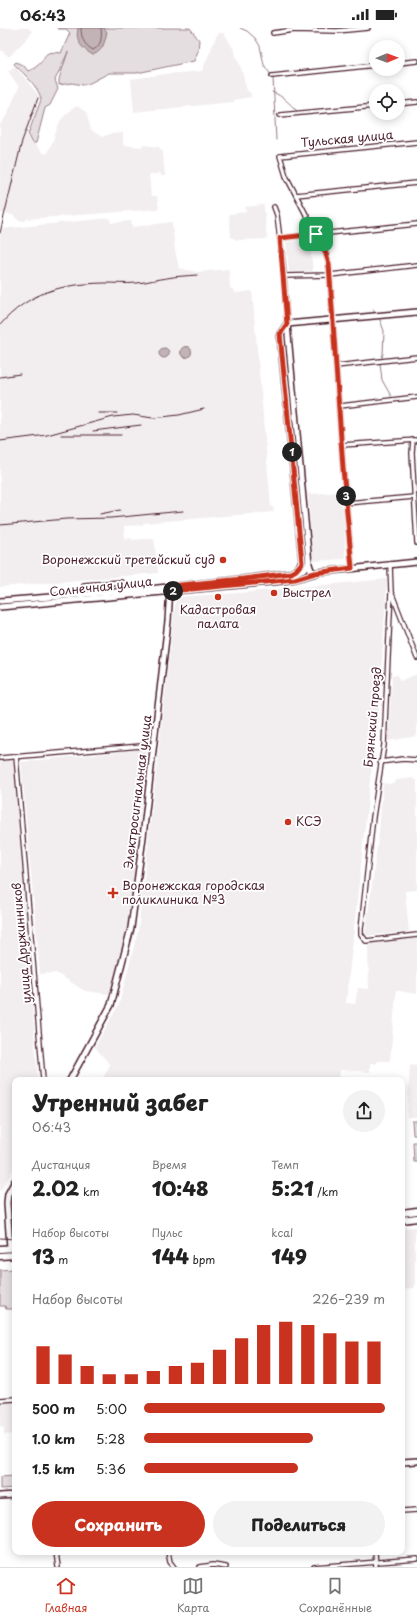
<!DOCTYPE html>
<html lang="ru">
<meta charset="utf-8">
<style>
body{margin:0;font-family:"Playpen Sans",sans-serif;background:#f2f2f2;color:#222;height:100vh;display:flex;flex-direction:column;font-size:15px;white-space:nowrap}
*{box-sizing:border-box;margin:0}
p{font-size:13px;color:#767676}
.icon{flex:none;width:22px;height:22px;fill:none;stroke:currentColor;stroke-width:2;stroke-linecap:round;stroke-linejoin:round}
.map{position:relative;flex:1;overflow:hidden}
.drawer{position:absolute;left:12px;top:1049px;width:393px;height:478px;display:flex;flex-direction:column;background:#fff;border-radius:8px;box-shadow:0 2px 10px #0003}
.drawer>*{flex:none}
.needle{width:26px;rotate:89deg}
.controls{position:absolute;left:369px;top:12px;display:grid;gap:8px}
.controls a{display:grid;place-items:center;width:36px;height:36px;border-radius:50%;background:#fff;box-shadow:0 2px 10px #0003;font-size:20px}
.pin{position:absolute;display:grid;place-items:center;width:34px;height:34px;color:#fff;margin:-17px;border-radius:8px;box-shadow:0 2px 6px #0006}
.km{position:absolute;width:20px;height:20px;margin:-10px;border-radius:50%;background:#222;color:#fff;font-size:11px;line-height:20px;text-align:center}
.round{display:grid;place-items:center;flex:none;width:42px;height:42px;border-radius:21px;background:#f2f2f2}
.overview{display:flex;align-items:center;justify-content:space-between;height:68px;padding:0 20px}
h1{font-size:22px;font-weight:800;line-height:30px}
.stats{display:grid;grid-template-columns:repeat(3,1fr);gap:6px;height:68px;padding:4px 20px}
.stats div{display:grid;align-content:center}
.stats b{font-size:20px;font-weight:800}
.stats small{font-size:11px;font-weight:400}
.stats p{font-size:11px}
.chart{height:112px;padding:8px 20px}
.chart p{display:flex;justify-content:space-between}
.chart svg{width:100%;height:72px;margin-top:4px;stroke:#c8321e;stroke-width:6}
.primary-button{display:flex;gap:8px;margin-top:auto;padding:8px 20px}
.primary-button a{flex:1;height:46px;border-radius:24px;background:#c8321e;color:#fff;font-size:16px;font-weight:800;line-height:46px;text-align:center}
.primary-button a+a{background:#f2f2f2;color:#222}
ul{padding:0 20px;list-style:none;font-size:13px}
li{display:grid;grid-template-columns:64px 48px 1fr;align-items:center;height:30px}
li i{height:10px;border-radius:5px;background:#c8321e}
.status{display:flex;justify-content:space-between;align-items:center;height:28px;padding:0 20px;background:#fff;direction:ltr}
.status svg{height:11px;fill:currentColor}
.menu{display:flex;justify-content:space-around;align-items:center;height:56px;border-top:1px solid #e0e0e0;background:#fff;font-size:11px;color:#767676}
.menu a{display:grid;justify-items:center;gap:2px}
.menu .active{color:#c8321e}
.map>svg:first-child{display:block}
</style>
<div class="status"><b>06:43</b><svg viewBox="0 0 49 12"><path d="M0 12V9h3v3zM5 12V6h3v6zM10 12V3h3v9zM15 12V0h3v12zM26 1h20v11H26zM47 4h2v5h-2z"/></svg></div>
<div class="map">
<svg width="417" height="1539" viewBox="0 0 417 1539">
<rect width="100%" height="100%" fill="#fff"/>
<filter id="ink" filterUnits="userSpaceOnUse"><feTurbulence type="fractalNoise" baseFrequency=".025" numOctaves="2"/><feDisplacementMap in="SourceGraphic" scale="8" xChannelSelector="R" yChannelSelector="G"/><feConvolveMatrix kernelMatrix="1 2 1 2 8 2 1 2 1" color-interpolation-filters="sRGB"/></filter>
<g filter="url(#ink)">
<g fill="#f2eeef">
<polygon points="0,0 28,0 32,3 30,7 9,29 0,21"/>
<polygon points="219,5 224,5 233,20 242,43 247,63 250,64 251,69 233,72 233,74 134,84 131,51 166,46 202,43 217,7"/>
<polygon points="15,38 40,69 26,107 43,125 46,126 52,115 60,93 69,83 77,78 86,84 91,102 102,109 110,106 123,105 123,117 141,119 144,117 159,119 163,124 165,148 161,148 161,145 149,147 151,168 157,168 159,181 26,191 26,193 18,192 13,187 4,185 0,186 0,97 7,87 19,59 8,43"/>
<polygon points="263,177 264,178 267,211 237,212 231,209 229,186 246,184 245,179"/>
<polygon points="110,190 111,195 131,193 132,199 172,194 175,222 179,240 197,244 229,241 230,260 234,262 235,265 252,263 271,479 273,479 274,484 143,495 143,497 124,498 125,511 132,510 132,512 154,510 158,545 0,559 0,201"/>
<polygon points="309,210 313,243 289,244 286,214"/>
<polygon points="342,464 345,501 345,531 313,533 308,466"/>
<polygon points="387,551 378,697 370,752 346,975 355,976 358,960 369,961 368,917 369,914 417,910 417,966 399,963 395,963 396,965 390,1033 378,1033 376,1036 370,1035 370,1044 340,1042 339,1052 102,1052 110,1037 95,1019 119,976 138,903 176,569 239,565"/>
<polygon points="417,646 417,708 388,713 392,648 398,647 400,653"/>
<polygon points="147,721 129,891 122,921 110,964 108,966 85,963 56,945 40,946 21,734"/>
<polygon points="13,730 38,1052 15,1052 15,1138 0,1164 0,732"/>
<polygon points="414,750 414,752 417,752 417,862 405,863 409,904 365,908 379,804 383,755 389,756 396,754 396,752"/>
<polygon points="410,1037 417,1038 417,1089 407,1089"/>
<polygon points="415,1199 415,1259 414,1260 402,1261 402,1200"/>
<polygon points="15,1372 15,1406 4,1407 4,1400 0,1398 0,1374"/>
</g>
<g fill="#e5dee0" stroke="#987e86">
<path d="M57 0H190L199 12 198 23 194 33 137 45H109L90 55 83 57 72 55 59 57V51L68 24 55 52 58 61 50 77 45 80 36 115H33L28 106 41 72C41 61 22 44 14 36L16 34 24 38 28 43C31 42 35 40 37 38 48 30 40 22 61 25L70 5 66 1H59Z"/>
<polygon points="412,1093 417,1093 417,1107 413,1107"/>
<polygon points="413,1114 417,1114 417,1134 414,1134"/>
<polygon points="15,1241 15,1281 6,1281 5,1278 0,1278 0,1242"/>
<polygon points="15,1448 15,1460 0,1461 0,1449"/>
</g>
<g fill="#c1b3b6" stroke="#91787e">
<path d="M78 0H104L107 4C104 15 104 22 93 27 82 21 75 13 78 0Z"/>
<circle cx="186" cy="324" r="5.5"/>
<circle cx="164" cy="325" r="5"/>
</g>
<g fill="none" stroke-linecap="round" stroke-linejoin="round">
<path stroke="#7a5a63" stroke-width="1" d="M81 0C81 10 84 17 93 22 102 18 102 8 101 0"/>
<g stroke="#91787e" stroke-width="1">
<polyline points="240,0 247,3 255,10 260,18 264,37 271,47"/>
<polyline points="273,49 276,112"/>
<path d="M272 64C283 68 289 75 297 83"/>
<polyline points="373,281 375,285"/>
<polyline points="380,292 384,303 383,326 381,332"/>
<polyline points="380,335 382,352 391,368"/>
</g>
<g stroke="#4a1f2b" stroke-width="6">
<g id="street">
<polyline points="273,5 294,2 337,3 368,0"/>
<polyline points="398,35 417,33"/>
<polyline points="272,48 376,37"/>
<polyline points="398,76 417,74"/>
<polyline points="280,87 376,78"/>
<polyline points="296,167 417,155"/>
<polyline points="274,179 277,187 283,236 287,296"/>
<polyline points="280,210 417,196"/>
<polyline points="284,248 330,247 417,237"/>
<polyline points="336,338 417,329"/>
<polyline points="340,378 417,369"/>
<polyline points="413,412 412,425 417,515"/>
<polyline points="342,417 417,412"/>
<polyline points="346,475 414,469"/>
<polyline points="390,536 391,564 384,717 373,789 361,901 361,906 366,913 417,907"/>
<polyline points="352,540 343,440 329,236 325,223 286,148 280,128 417,114"/>
<polyline points="84,566 84,557 121,554 122,563"/>
<polyline points="392,566 417,630"/>
<polyline points="16,728 43,1052"/>
<polyline points="0,730 153,717"/>
<polyline points="380,734 403,731 417,732"/>
<polyline points="0,1372 15,1371"/>
<polyline points="402,1483 417,1482"/>
<polyline points="56,1524 58,1539"/>
<polyline points="168,1524 170,1534 174,1539"/>
<polyline points="375,1524 376,1539"/>
<polyline points="200,1539 213,1537 226,1539"/>
<polyline points="314,1539 417,1531"/>
</g>
</g>
<g stroke="#4a1f2b" stroke-width="8">
<g id="secondary">
<polyline points="287,296 280,306 302,532 299,539 293,544"/>
<polyline points="287,296 309,536 311,542 315,545"/>
<polyline points="287,296 417,284"/>
<path d="M0 573 139 562 243 551 297 544C304 542 307 540 309 533"/>
<polyline points="0,579 282,553 295,551 320,544 417,534"/>
<polyline points="70,1052 111,977 131,900 143,809 168,593 170,559"/>
<polyline points="10,1220 7,1175 8,1166 15,1153"/>
<polyline points="402,1434 417,1433"/>
<polyline points="0,1468 15,1467"/>
</g>
</g>
<g stroke="#4a1f2b" stroke-width="9">
<g id="primary">
<polyline points="402,1185 417,1183"/>
<polyline points="402,1192 417,1190"/>
<polyline points="0,1221 15,1220"/>
<polyline points="0,1228 15,1227"/>
</g>
</g>
<use href="#street" stroke="#fff" stroke-width="3.5"/>
<use href="#secondary" stroke="#fff" stroke-width="5"/>
<use href="#primary" stroke="#fff" stroke-width="6"/>
<g stroke="#4a1f2b" stroke-width="1">
<polyline points="0,205 22,113 38,70"/>
<path d="M0 297C29 264 61 256 104 255 115 255 126 256 137 255 148 254 157 251 167 250 177 248 187 248 197 247"/>
<polyline points="0,349 20,346"/>
<polyline points="98,385 117,385"/>
<polyline points="93,403 141,397"/>
<polyline points="61,407 121,407"/>
<polyline points="0,413 47,407 113,389 133,387 153,390 179,387 204,381"/>
<polyline points="100,486 120,482"/>
<polyline points="0,497 66,491 111,490 183,483"/>
<polyline points="0,1210 15,1211"/>
</g>
</g>
</g>
<g fill="none" stroke-linecap="round" stroke-linejoin="round" filter="url(#ink)">
<g stroke="#fff" stroke-width="8">
<polygon id="route" points="316,206 325,223 329,236 343,440 352,540 315,545 295,551 171,563 170,558 243,551 291,545 296,542 302,535 280,306 287,296 280,210"/>
</g>
<use href="#route" stroke="#c8321e" stroke-width="5"/>
</g>
<g fill="#c8321e" stroke="#fff" stroke-width="1.5">
<circle cx="223" cy="532" r="4"/>
<circle cx="274" cy="565" r="4"/>
<circle cx="218" cy="569" r="4"/>
<circle cx="288" cy="794" r="4"/>
<path d="M111 859h4v4h4v4h-4v4h-4v-4h-4v-4h4z"/>
</g>
<g text-anchor="middle" stroke-width="3.5" stroke-linejoin="round" paint-order="stroke">
<g font-size="12" fill="#4a1f2b" stroke="#fff">
<text transform="translate(347 111) rotate(-5)" y="4">Тульская улица</text>
<text transform="translate(101 559) rotate(-6)" y="4">Солнечная улица</text>
<text transform="translate(373 689) rotate(-85)" y="4">Брянский проезд</text>
<text transform="translate(138 764) rotate(-83)" y="4">Электросигнальная улица</text>
<text transform="translate(22 915) rotate(-95)" y="4">улица Дружинников</text>
</g>
<g font-size="12" fill="#4a1f2b" stroke="#fff" text-anchor="start">
<text x="215" y="536" text-anchor="end">Воронежский третейский суд</text>
<text x="282" y="569">Выстрел</text>
<text x="218" y="586" text-anchor="middle">Кадастровая<tspan x="218" dy="14">палата</tspan></text>
<text x="296" y="798">КСЭ</text>
<text x="122" y="862">Воронежская городская<tspan x="122" dy="14">поликлиника №3</tspan></text>
</g>
</g>
</svg>
<div class="controls">
<a><svg class="needle" viewBox="-14 -14 28 28"><path d="M0-13l5 13h-10z" fill="#e53935"/><path d="M0 13l5-13h-10z" fill="#767676"/></svg></a>
<a><svg class="icon" aria-label="locate" viewBox="0 0 24 24"><circle cx="12" cy="12" r="6"/><path d="M12 2v4M12 18v4M2 12h4M18 12h4"/></svg></a>
</div>
<div class="pin" style="left:316px;top:206px;background:#1e9e55"><svg class="icon" aria-label="arrive" viewBox="0 0 24 24"><path d="M6 21V4h12l-3 4 3 4H6"/></svg></div>
<b class="km" style="left:292px;top:424px">1</b>
<b class="km" style="left:173px;top:563px">2</b>
<b class="km" style="left:346px;top:468px">3</b>
<section class="drawer">
<div class="overview"><div><h1>Утренний забег</h1><p>06:43</p></div><a class="round"><svg class="icon" aria-label="share" viewBox="0 0 24 24"><path d="M12 15V3M7 8l5-5 5 5M5 13v7h14v-7"/></svg></a></div>
<div class="stats">
<div><p>Дистанция</p><b>2.02<small> km</small></b></div>
<div><p>Время</p><b>10:48</b></div>
<div><p>Темп</p><b>5:21<small> /km</small></b></div>
</div>
<div class="stats">
<div><p>Набор высоты</p><b>13<small> m</small></b></div>
<div><p>Пульс</p><b>144<small> bpm</small></b></div>
<div><p>kcal</p><b>149</b></div>
</div>
<div class="chart"><p><span>Набор высоты</span>226–239 m</p>
<svg viewBox="0 0 160 44" preserveAspectRatio="none"><path d="M5 44V21M15 44V26M25 44V33M35 44V38M45 44V38M55 44V36M65 44V33M75 44V31M85 44V23M95 44V16M105 44V8M115 44V6M125 44V8M135 44V13M145 44V18M155 44V18"/></svg>
</div>
<ul>
<li><b>500 m</b>5:00<i style="width:100%"></i></li>
<li><b>1.0 km</b>5:28<i style="width:70%"></i></li>
<li><b>1.5 km</b>5:36<i style="width:64%"></i></li>
</ul>
<div class="primary-button"><a>Сохранить</a><a>Поделиться</a></div>
</section>
</div>
<nav class="menu">
<a class="active"><svg class="icon" aria-label="home" viewBox="0 0 24 24"><path d="M3 11l9-7 9 7M6 9v11h12V9"/></svg>Главная</a>
<a><svg class="icon" aria-label="map" viewBox="0 0 24 24"><path d="M3 6l6-2 6 2 6-2v14l-6 2-6-2-6 2zM9 4v14M15 6v14"/></svg>Карта</a>
<a><svg class="icon" aria-label="saved" viewBox="0 0 24 24"><path d="M7 4h10v16l-5-4-5 4z"/></svg>Сохранённые</a>
</nav>
